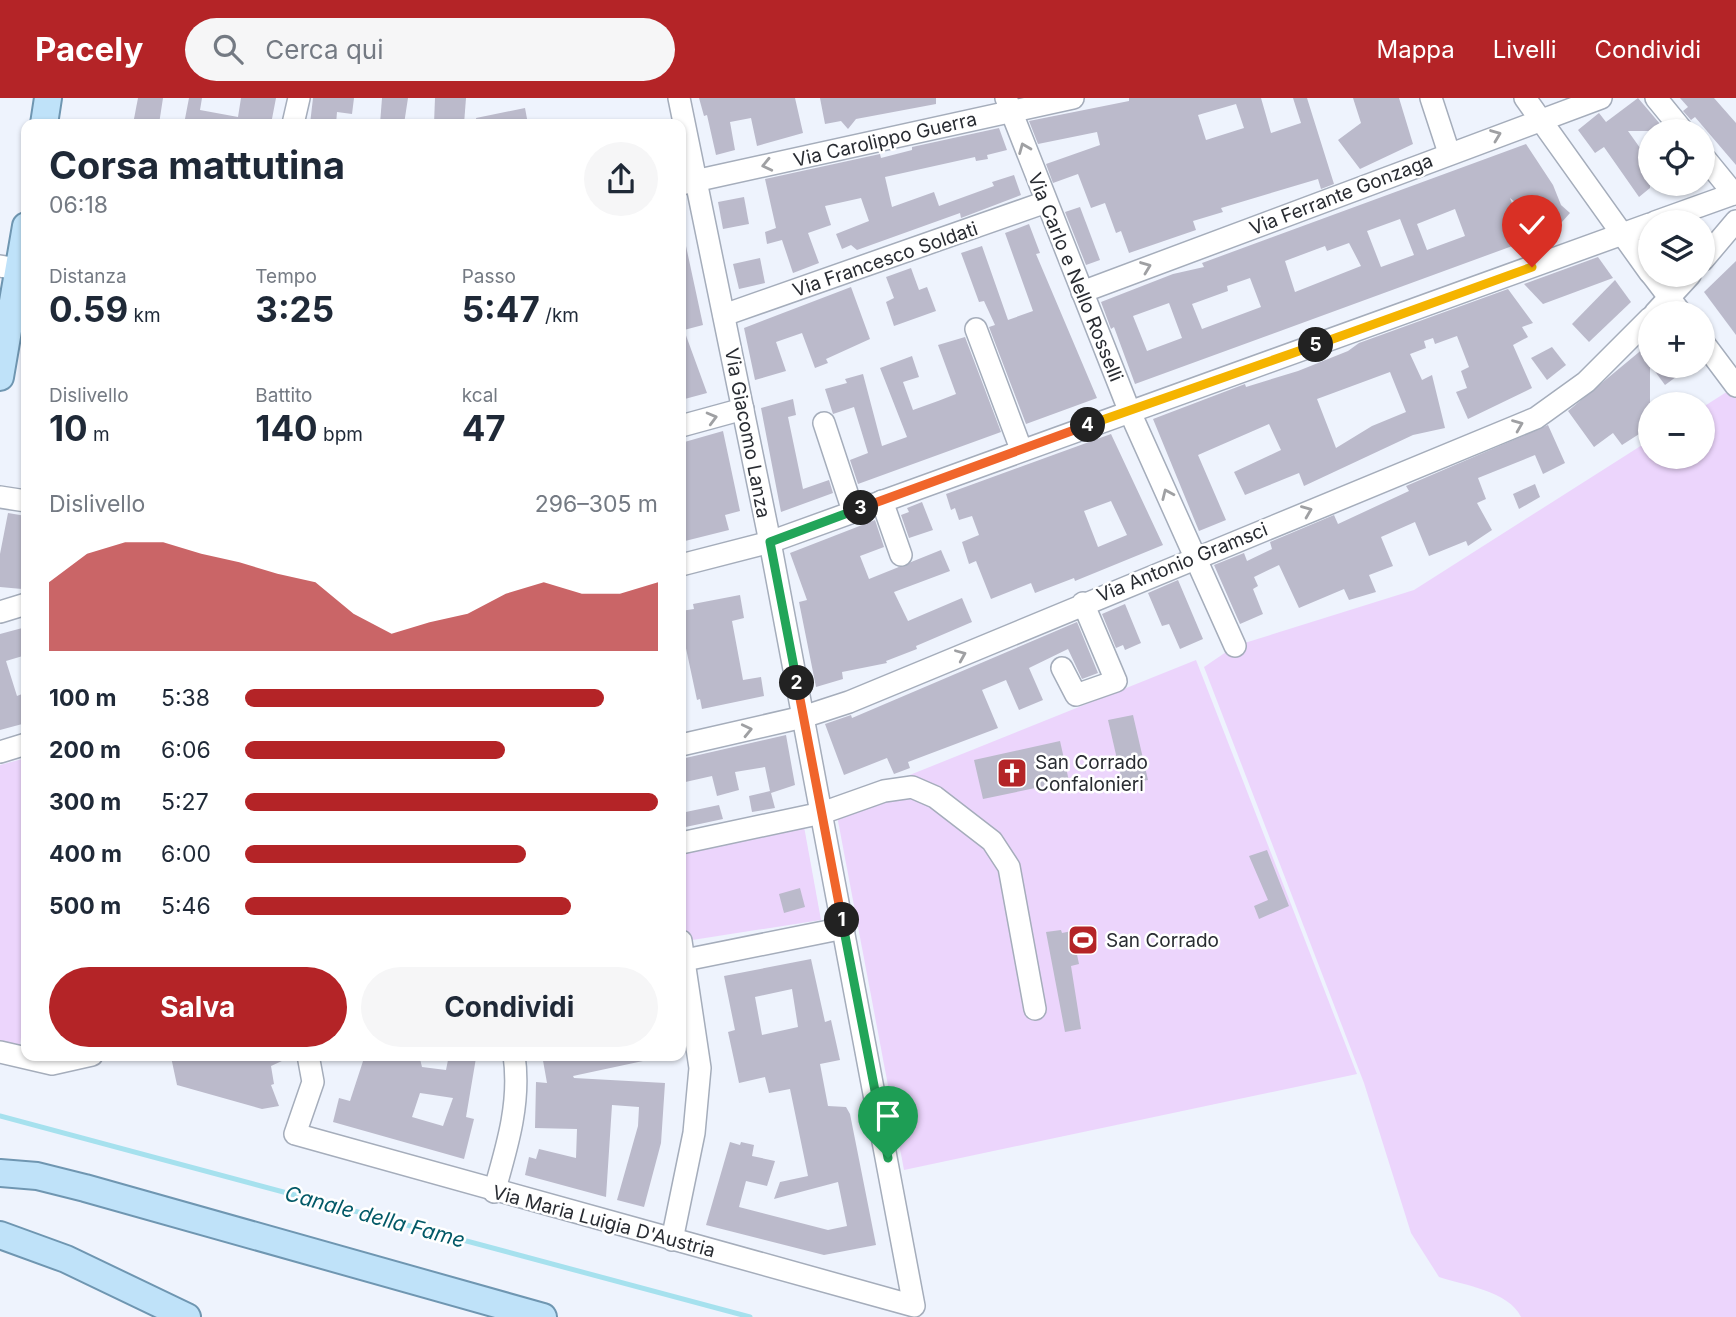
<!DOCTYPE html>
<html lang="it">
<meta charset="utf-8">
<style>
body{margin:0;font-family:Inter,sans-serif;background:#f6f6f7;color:#1f2937;height:100vh;display:flex;flex-direction:column;font-size:26px;white-space:nowrap}
*{box-sizing:border-box;margin:0}
p{font-size:23px;color:#747a83}
.icon{flex:none;width:38px;height:38px;fill:none;stroke:currentColor;stroke-width:2;stroke-linecap:round;stroke-linejoin:round}
.map{position:relative;flex:1;overflow:hidden}
.details{position:absolute;left:21px;top:21px;width:665px;height:942px;display:flex;flex-direction:column;background:#fff;border-radius:14px;box-shadow:0 2px 5px #0004}
.details>*{flex:none}
.tools{position:absolute;left:1638px;top:21px;display:grid;gap:14px}
.tools a{display:grid;place-items:center;width:77px;height:77px;border-radius:50%;background:#fff;box-shadow:0 2px 5px #0004;font-size:35px}
.pin{position:absolute;display:grid;place-items:center;width:60px;height:60px;color:#fff;margin:-72px -30px;border-radius:50% 50% 50% 0;rotate:-45deg;box-shadow:0 0 7px #0007}
.pin .icon{rotate:45deg}
.km{position:absolute;width:35px;height:35px;margin:-18px;border-radius:50%;background:#222;color:#fff;font-size:19px;line-height:35px;text-align:center}
.round{display:grid;place-items:center;flex:none;width:74px;height:74px;border-radius:37px;background:#f6f6f7}
.overview{display:flex;align-items:center;justify-content:space-between;height:119px;padding:0 28px}
h1{font-size:38px;font-weight:700;line-height:52px}
.stats{display:grid;grid-template-columns:repeat(3,1fr);gap:10px;height:119px;padding:7px 28px}
.stats div{display:grid;align-content:center}
.stats b{font-size:35px;font-weight:700}
.stats small{font-size:19px;font-weight:400}
.stats p{font-size:19px}
.chart{height:196px;padding:14px 28px}
.chart p{display:flex;justify-content:space-between}
.chart svg{width:100%;height:126px;margin-top:7px;fill:#b42427;opacity:.7}
.primary-button{display:flex;gap:14px;margin-top:auto;padding:14px 28px}
.primary-button a{flex:1;height:80px;border-radius:42px;background:#b42427;color:#fff;font-size:28px;font-weight:700;line-height:80px;text-align:center}
.primary-button a+a{background:#f6f6f7;color:#1f2937}
ul{padding:0 28px;list-style:none;font-size:23px}
li{display:grid;grid-template-columns:112px 84px 1fr;align-items:center;height:52px}
li i{height:18px;border-radius:9px;background:#b42427}
header{display:flex;align-items:center;gap:42px;box-sizing:border-box;height:98px;padding:0 35px;background:#b42427;color:#fff}
header strong{font-size:33px}
nav{display:flex;gap:38px;margin-inline-start:auto;font-size:24px}
.search{width:490px;height:63px;background:#f6f6f7;display:flex;align-items:center;gap:18px;box-sizing:border-box;padding:0 24px;border-radius:38px;color:#747a83;font-size:26px}
.map>svg:first-child{display:block}
</style>
<header>
<strong>Pacely</strong>
<div class="search"><svg class="icon" aria-label="search" viewBox="0 0 24 24"><circle cx="10" cy="10" r="6"/><path d="M15 15l6 6"/></svg>Cerca qui</div>
<nav><a>Mappa</a><a>Livelli</a><a>Condividi</a></nav>
</header>
<div class="map">
<svg width="1736" height="1219" viewBox="0 0 1736 1219">
<rect width="100%" height="100%" fill="#eef3fd"/>
<g fill="#ecd5fc">
<path d="M1736 288V1219H1521C1509 1193 1463 1187 1439 1179L1411 1135 1364 985 1204 569 1235 548 1414 492 1650 342V359H1703V309Z"/>
<polygon points="1196,562 1357,976 904,1072 835,707"/>
<polygon points="26,660 26,897 20,948 0,944 0,667"/>
<polygon points="803,723 821,822 686,843 681,815 681,750"/>
</g>
<g fill="none" stroke-linecap="round" stroke-linejoin="round">
<polyline stroke="#a6e1ee" stroke-width="5" points="0,1018 750,1219"/>
</g>
<g fill="#bbbacb" fill-rule="evenodd">
<polygon points="138,0 163,0 159,26 133,26"/>
<polygon points="189,0 202,0 200,12 238,19 241,0 276,0 271,26 184,26"/>
<polygon points="313,0 354,0 352,16 337,14 336,26 310,26"/>
<polygon points="382,0 408,0 404,26 380,26"/>
<polygon points="435,0 466,0 464,26 434,26"/>
<polygon points="699,0 795,0 803,35 757,48 751,20 730,24 735,52 716,57 707,17 704,18"/>
<polygon points="820,0 936,0 936,6 856,21 848,31 841,23 825,26"/>
<path d="M1129 0H1261L1271 35 1301 25 1293 0H1307L1334 86 1321 91 1318 81 1221 110 1223 114 1193 123 1196 132 1129 155 1121 133 1116 135 1105 105 1091 110 1078 76 1053 85 1046 66 1100 47 1097 34 1038 46 1029 23 1129 3ZM1236 6 1244 30 1206 42 1198 17Z"/>
<polygon points="1353,0 1399,0 1413,46 1360,71 1338,42 1361,25"/>
<polygon points="1638,0 1666,33 1628,33 1650,64 1650,90 1639,99 1604,49 1595,55 1578,32 1599,15 1606,24"/>
<polygon points="1680,0 1714,0 1736,25 1736,67 1695,19 1691,22 1683,13 1688,9"/>
<polygon points="525,10 528,26 477,26 476,20"/>
<polygon points="999,30 1007,52 987,57 988,61 976,63 975,59 885,79 892,109 934,94 939,108 994,88 992,84 1014,77 1021,97 961,120 960,115 857,152 851,147 842,151 836,136 869,123 861,100 825,108 831,127 808,135 819,165 793,175 782,142 767,146 765,134 776,130 765,81 880,56 881,60 912,52 912,49"/>
<path d="M1526 46 1553 87 1561 107 1570 115 1553 134 1510 100 1526 143 1135 286 1114 229 1111 231 1101 204 1173 176 1204 169 1202 165ZM1455 111 1465 138 1427 152 1417 126ZM1400 121 1414 157 1381 169 1367 133ZM1349 145 1361 168 1295 194 1285 163 1325 148 1327 153ZM1250 180 1261 209 1202 231 1192 206 1228 193 1227 188ZM1169 205 1182 240 1147 253 1133 218Z"/>
<polygon points="744,99 749,126 723,131 718,104"/>
<polygon points="1080,109 1100,162 1086,167 1065,114"/>
<polygon points="1029,126 1040,155 1036,156 1097,300 1026,326 989,229 995,227 984,203 979,204 961,155 982,148 1008,222 1033,213 1005,135"/>
<polygon points="681,148 686,148 703,227 684,232 707,295 681,302"/>
<polygon points="1598,159 1613,180 1543,206 1524,186"/>
<polygon points="760,160 765,185 739,191 733,166"/>
<polygon points="1736,163 1736,237 1704,194"/>
<polygon points="911,170 919,192 927,189 936,213 894,228 886,204 894,200 886,179"/>
<polygon points="1615,182 1631,204 1589,244 1572,226"/>
<polygon points="851,189 870,241 826,261 828,265 815,270 802,235 776,244 786,273 755,282 744,230"/>
<path d="M1508 191 1533 225 1522 229 1528 239 1513 247 1532 290 1468 321 1456 294 1467 290 1461 273 1469 269 1457 238 1435 246 1433 240 1424 243 1426 250 1410 256 1422 282 1432 277 1445 330 1413 337 1304 388 1299 375 1245 397 1234 374 1281 352 1269 326 1198 357 1226 422 1199 433 1153 321 1245 286 1246 289 1298 273 1348 253 1359 245ZM1390 274 1406 314 1372 328 1336 350 1317 301Z"/>
<polygon points="965,239 1001,334 858,386 850,362 868,355 854,309 833,316 825,291 847,285 845,281 863,276 882,348 907,339 880,270 912,258 919,279 903,284 913,312 938,303 956,296 938,247"/>
<polygon points="1650,245 1650,329 1622,347 1613,335 1594,349 1568,313"/>
<polygon points="1552,249 1566,267 1547,282 1531,260"/>
<polygon points="1651,268 1691,268 1665,287"/>
<polygon points="793,301 796,317 788,319 803,391 829,382 833,395 781,414 761,310"/>
<polygon points="1548,327 1565,365 1543,376 1535,357 1478,380 1486,401 1477,405 1492,432 1468,448 1466,443 1429,458 1415,424 1381,439 1393,468 1369,477 1376,494 1349,502 1344,491 1299,510 1279,467 1254,479 1258,488 1253,491 1263,516 1240,526 1214,467 1244,455 1247,463 1272,451 1270,444 1334,417 1338,426 1409,393 1406,388"/>
<polygon points="723,333 740,413 725,417 729,432 681,444 681,345"/>
<path d="M1111 336 1163 447 1075 483 1074 480 1035 495 1031 485 991 501 976 463 969 466 962 444 979 437 972 418 959 422 955 410 951 412 946 396ZM1111 403 1127 437 1098 449 1084 413Z"/>
<polygon points="1535,386 1540,399 1519,411 1513,396"/>
<polygon points="922,404 933,432 909,440 901,417 909,414 907,410"/>
<polygon points="8,415 26,418 26,487 23,487 22,491 0,489 0,456"/>
<polygon points="875,422 884,449 860,458 869,481 941,452 950,473 894,494 908,523 962,500 972,524 916,548 917,551 886,563 887,565 842,574 843,581 816,589 799,504 807,502 790,455"/>
<polygon points="1178,482 1203,541 1180,551 1169,526 1162,528 1148,495"/>
<polygon points="740,497 744,520 732,523 743,582 761,579 764,598 702,611 700,601 697,602 684,541 681,542 681,513 694,511 693,506"/>
<polygon points="1125,506 1141,545 1125,552 1123,547 1116,550 1102,516"/>
<polygon points="1077,524 1098,575 1082,581 1068,551 1029,570 1043,602 1019,612 1006,582 982,592 998,630 908,664 910,670 894,676 887,660 844,677 825,626 851,617 852,620"/>
<polygon points="26,529 26,557 6,563 17,598 22,596 26,625 0,632 0,536"/>
<polygon points="1133,617 1148,682 1123,687 1108,622"/>
<polygon points="786,637 795,687 771,695 775,710 752,714 749,698 770,693 765,669 735,674 739,692 717,698 712,678 681,685 681,661"/>
<polygon points="1060,643 1069,683 983,701 974,662"/>
<polygon points="719,707 723,721 681,730 681,715"/>
<polygon points="1267,752 1289,808 1259,821 1254,808 1268,802 1249,758"/>
<polygon points="800,790 805,809 784,815 779,796"/>
<polygon points="1061,832 1062,835 1072,833 1079,866 1071,868 1081,931 1065,934 1046,834"/>
<path d="M811 861 825 924 831 922 840 962 820 966 828 1008 846 1009 850 1016 876 1147 824 1157 706 1127 730 1044 740 1047 741 1044 754 1047 752 1058 775 1063 767 1088 746 1083 739 1109 828 1132 847 1128 838 1084 774 1101 780 1084 808 1078 790 991 769 995 765 979 739 985 728 934 735 932 724 878ZM792 891 798 929 762 937 755 899Z"/>
<polygon points="178,957 295,957 271,968 274,986 271,987 279,1008 262,1011 177,987 171,959"/>
<path d="M365 957H419L422 969 446 972 449 957 476 960 466 1019 474 1021 464 1061 333 1024 339 1000 350 1003ZM420 995 453 1000 443 1028 412 1019Z"/>
<polygon points="542,957 642,957 643,963 573,978 574,980 665,985 661,1045 644,1109 617,1102 638,1028 639,1009 612,1007 606,1099 525,1077 529,1059 536,1061 539,1051 576,1060 577,1031 535,1030 536,984 547,985"/>
</g>
<g fill="none" stroke-linecap="round" stroke-linejoin="round">
<g stroke="#a5adbb" stroke-width="24">
<g id="minor">
<polyline points="1006,0 1129,312 1235,548"/>
<polyline points="1431,0 1449,55"/>
<polyline points="1525,0 1650,175"/>
<polyline points="1656,0 1683,33"/>
<polyline points="293,26 299,0"/>
<polyline points="1703,58 1734,96"/>
<polyline points="681,86 1073,0"/>
<polyline points="1655,124 1736,95"/>
<polyline points="1703,162 1736,123"/>
<polyline points="0,168 19,171"/>
<polyline points="1652,177 1681,215"/>
<polyline points="1082,194 1601,0"/>
<polyline points="1655,215 1690,177"/>
<polyline points="724,217 1046,104"/>
<polyline points="976,231 1021,351"/>
<polyline points="1703,244 1736,288"/>
<polyline points="824,325 853,413"/>
<polyline points="681,328 743,311"/>
<polyline points="0,399 26,403"/>
<polyline points="882,403 901,457"/>
<polyline points="681,467 770,444 1650,126"/>
<polyline points="0,514 26,506"/>
<polyline points="1062,570 1076,597 1116,583 1083,505"/>
<polyline points="681,647 803,619 849,604 1536,320 1586,284 1650,220"/>
<polyline points="0,654 26,646"/>
<polyline points="681,745 822,715 884,693 912,689 935,699 992,743 1009,769 1035,911"/>
<polyline points="685,862 844,830"/>
<polyline points="0,954 52,966 92,957"/>
<polyline points="308,957 313,984 295,1036 914,1208 770,444 679,0"/>
<path d="M494 1094C507 1049 521 1004 514 957"/>
<polyline points="672,1142 694,1035 700,970 681,843"/>
</g>
</g>
<g stroke="#6f96b1" stroke-width="30">
<g id="major">
<polyline points="44,26 48,0"/>
<polyline points="0,279 26,128"/>
<polyline points="0,1075 37,1078 85,1090 543,1219"/>
<polyline points="0,1137 66,1161 187,1219"/>
</g>
</g>
<use href="#minor" stroke="#fff" stroke-width="21"/>
<use href="#major" stroke="#bfe2f9" stroke-width="26"/>
</g>
<defs><path id="oneway-chevron" d="M-2-3.5L2.5 0L-2 3.5" fill="none" stroke-width="1.6" stroke-linecap="round" stroke-linejoin="round" transform="scale(1.75)"/></defs>
<g stroke="#9fa0a3">
<use href="#oneway-chevron" transform="translate(1496 37) rotate(-21)"/>
<use href="#oneway-chevron" transform="translate(1024 50) rotate(-112)"/>
<use href="#oneway-chevron" transform="translate(767 67) rotate(167)"/>
<use href="#oneway-chevron" transform="translate(1146 169) rotate(-21)"/>
<use href="#oneway-chevron" transform="translate(712 320) rotate(-15)"/>
<use href="#oneway-chevron" transform="translate(1518 327) rotate(-22)"/>
<use href="#oneway-chevron" transform="translate(1167 396) rotate(-114)"/>
<use href="#oneway-chevron" transform="translate(1307 413) rotate(-22)"/>
<use href="#oneway-chevron" transform="translate(961 557) rotate(-23)"/>
<use href="#oneway-chevron" transform="translate(747 632) rotate(-13)"/>
</g>
<g fill="none" stroke-linecap="round" stroke-linejoin="round">
<g stroke="#fff" stroke-width="14">
<polyline id="split-1" points="842,822 888,1060"/>
</g>
<g stroke="#fff" stroke-width="14">
<polyline id="split-2" points="797,585 842,822"/>
</g>
<g stroke="#fff" stroke-width="14">
<polyline id="split-3" points="797,585 770,444 861,410"/>
</g>
<g stroke="#fff" stroke-width="14">
<polyline id="split-4" points="861,410 1088,327"/>
</g>
<g stroke="#fff" stroke-width="14">
<polyline id="split-5" points="1088,327 1316,247"/>
</g>
<g stroke="#fff" stroke-width="14">
<polyline id="split-6" points="1316,247 1532,169"/>
</g>
<use href="#split-1" stroke="#22a559" stroke-width="9"/>
<use href="#split-2" stroke="#f0652b" stroke-width="9"/>
<use href="#split-3" stroke="#22a559" stroke-width="9"/>
<use href="#split-4" stroke="#f0652b" stroke-width="9"/>
<use href="#split-5" stroke="#f5b400" stroke-width="9"/>
<use href="#split-6" stroke="#f5b400" stroke-width="9"/>
</g>
<defs>
<g id="church-square" transform="scale(1.575)"><rect x="-9" y="-9" width="18" height="18" rx="4" fill="#b42427" stroke="#fff"/><path d="M-1.2-6h2.4v3.5h3.3v2.4h-3.3V6h-2.4V-.1h-3.3v-2.4h3.3Z" fill="#fff"/></g>
<g id="stadium-square" transform="scale(1.575)"><rect x="-9" y="-9" width="18" height="18" rx="4" fill="#b42427" stroke="#fff"/><path d="M0-5a6.5 5 0 1 0 0 10a6.5 5 0 1 0 0-10ZM-3.5-1.8h7v3.6h-7Z" fill="#fff"/></g>
</defs>
<g fill-rule="evenodd">
<use href="#church-square" x="1012" y="675"/>
<use href="#stadium-square" x="1083" y="842"/>
</g>
<g text-anchor="middle" stroke-width="5" stroke-linejoin="round" paint-order="stroke">
<g font-size="19" fill="#292c32" stroke="#fff">
<text transform="translate(885 41) rotate(-13)" y="7">Via Carolippo Guerra</text>
<text transform="translate(1341 96) rotate(-21)" y="7">Via Ferrante Gonzaga</text>
<text transform="translate(885 161) rotate(-19)" y="7">Via Francesco Soldati</text>
<text transform="translate(1076 179) rotate(68)" y="7">Via Carlo e Nello Rosselli</text>
<text transform="translate(748 335) rotate(79)" y="7">Via Giacomo Lanza</text>
<text transform="translate(1182 464) rotate(-22)" y="7">Via Antonio Gramsci</text>
<text transform="translate(604 1123) rotate(15)" y="7">Via Maria Luigia D'Austria</text>
</g>
<g font-size="19" fill="#292c32" stroke="#fff" text-anchor="start">
<text x="1035" y="671">San Corrado<tspan x="1035" dy="22">Confalonieri</tspan></text>
<text x="1106" y="849">San Corrado</text>
</g>
<g font-size="21" font-style="italic" fill="#025967" stroke="#fff">
<text transform="translate(375 1119) rotate(15)" y="7">Canale della Fame</text>
</g>
</g>
</svg>
<div class="tools">
<a><svg class="icon" aria-label="locate" viewBox="0 0 24 24"><circle cx="12" cy="12" r="6"/><path d="M12 2v4M12 18v4M2 12h4M18 12h4"/></svg></a>
<a><svg class="icon" aria-label="layers" viewBox="0 0 24 24"><path d="M12 4l9 5-9 5-9-5zM3 14l9 5 9-5"/></svg></a>
<a>+</a>
<a>−</a>
</div>
<div class="pin" style="left:888px;top:1060px;background:#1e9e55"><svg class="icon" aria-label="arrive" viewBox="0 0 24 24"><path d="M6 21V4h12l-3 4 3 4H6"/></svg></div>
<div class="pin" style="left:1532px;top:169px;background:#d93025"><svg class="icon" aria-label="check" viewBox="0 0 24 24"><path d="M5 12l5 5 9-10"/></svg></div>
<b class="km" style="left:842px;top:822px">1</b>
<b class="km" style="left:797px;top:585px">2</b>
<b class="km" style="left:861px;top:410px">3</b>
<b class="km" style="left:1088px;top:327px">4</b>
<b class="km" style="left:1316px;top:247px">5</b>
<section class="details">
<div class="overview"><div><h1>Corsa mattutina</h1><p>06:18</p></div><a class="round"><svg class="icon" aria-label="share" viewBox="0 0 24 24"><path d="M12 15V3M7 8l5-5 5 5M5 13v7h14v-7"/></svg></a></div>
<div class="stats">
<div><p>Distanza</p><b>0.59<small> km</small></b></div>
<div><p>Tempo</p><b>3:25</b></div>
<div><p>Passo</p><b>5:47<small> /km</small></b></div>
</div>
<div class="stats">
<div><p>Dislivello</p><b>10<small> m</small></b></div>
<div><p>Battito</p><b>140<small> bpm</small></b></div>
<div><p>kcal</p><b>47</b></div>
</div>
<div class="chart"><p><span>Dislivello</span>296–305 m</p>
<svg viewBox="0 0 160 44" preserveAspectRatio="none"><path d="M0 44V20L10 10L20 6L30 6L40 10L50 13L60 17L70 20L80 31L90 38L100 34L110 31L120 24L130 20L140 24L150 24L160 20V44z"/></svg>
</div>
<ul>
<li><b>100 m</b>5:38<i style="width:87%"></i></li>
<li><b>200 m</b>6:06<i style="width:63%"></i></li>
<li><b>300 m</b>5:27<i style="width:100%"></i></li>
<li><b>400 m</b>6:00<i style="width:68%"></i></li>
<li><b>500 m</b>5:46<i style="width:79%"></i></li>
</ul>
<div class="primary-button"><a>Salva</a><a>Condividi</a></div>
</section>
</div>
